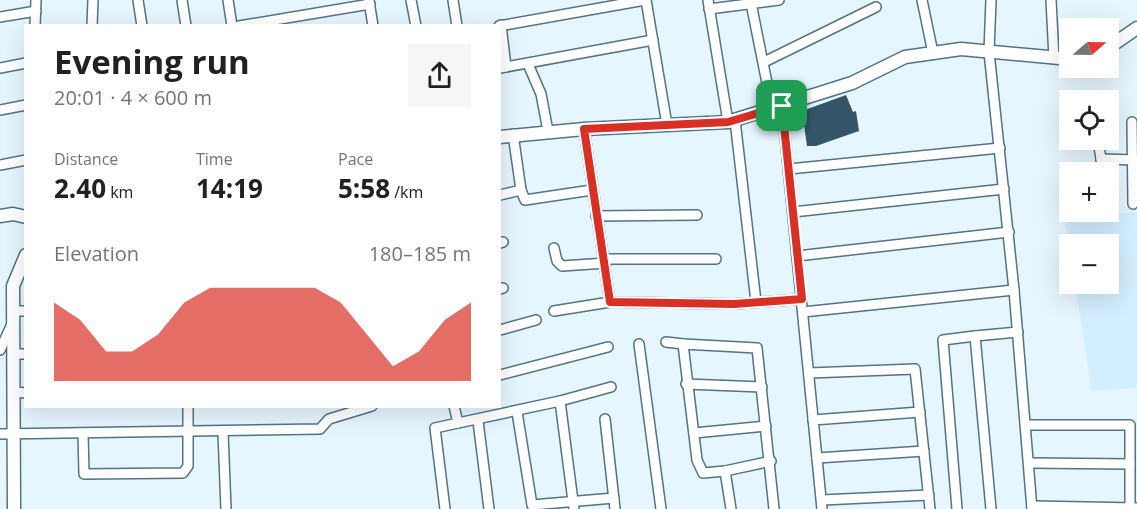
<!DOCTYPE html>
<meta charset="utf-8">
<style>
body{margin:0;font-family:"Open Sans",sans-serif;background:#f6f6f6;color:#202124;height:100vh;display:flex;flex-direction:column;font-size:22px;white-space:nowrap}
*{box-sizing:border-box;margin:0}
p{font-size:20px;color:#757577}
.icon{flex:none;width:33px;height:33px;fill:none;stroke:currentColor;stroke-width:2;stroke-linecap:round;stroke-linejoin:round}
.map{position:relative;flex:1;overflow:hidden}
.sheet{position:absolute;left:24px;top:24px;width:477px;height:384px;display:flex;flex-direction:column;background:#fff;border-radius:0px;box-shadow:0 6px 24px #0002}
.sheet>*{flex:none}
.needle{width:39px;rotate:70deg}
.buttons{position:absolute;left:1059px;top:18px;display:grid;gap:12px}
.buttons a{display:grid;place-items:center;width:60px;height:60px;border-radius:0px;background:#fff;box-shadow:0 6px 24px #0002;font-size:30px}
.pin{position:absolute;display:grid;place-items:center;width:51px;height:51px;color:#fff;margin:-26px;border-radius:12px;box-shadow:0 3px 9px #0006}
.round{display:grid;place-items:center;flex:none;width:63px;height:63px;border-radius:0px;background:#f6f6f6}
.overview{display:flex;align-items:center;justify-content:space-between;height:102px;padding:0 30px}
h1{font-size:33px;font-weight:700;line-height:45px}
.metrics{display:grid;grid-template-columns:repeat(3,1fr);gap:9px;height:102px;padding:6px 30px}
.metrics div{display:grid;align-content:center}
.metrics b{font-size:26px;font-weight:700}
.metrics small{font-size:16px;font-weight:400}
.metrics p{font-size:16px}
.chart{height:168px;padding:12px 30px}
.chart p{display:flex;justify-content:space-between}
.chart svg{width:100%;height:108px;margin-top:6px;fill:#d93025;opacity:.7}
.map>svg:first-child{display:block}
</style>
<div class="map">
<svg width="1137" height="509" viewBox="0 0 1137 509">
<rect width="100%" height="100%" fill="#e6f6fe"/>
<polygon fill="#d3eefe" points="1137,212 1137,388 1092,391 1075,284 1108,284 1108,244 1069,246 1065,218"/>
<polygon fill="#345668" points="846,95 853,112 856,111 859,131 816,146 807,146 802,111"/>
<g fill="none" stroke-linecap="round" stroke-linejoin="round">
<g stroke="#517486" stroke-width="12">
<g id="minor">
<polyline points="138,0 142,26"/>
<polyline points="182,0 186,26"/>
<polyline points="228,0 232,26"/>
<polyline points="411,0 416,26"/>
<polyline points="453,0 457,26"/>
<polyline points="646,0 667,125"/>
<polyline points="708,0 728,122"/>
<polyline points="922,0 933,53"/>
<polyline points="991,0 989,52 1014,290 1032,509"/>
<polyline points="1051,0 1054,58"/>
<polyline points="369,1 373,26"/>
<polyline points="751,3 768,88 782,106 822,509"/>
<polyline points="709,9 779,0"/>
<polyline points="0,17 36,11"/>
<polyline points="501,25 506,67"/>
<polyline points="35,26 36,0"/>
<polyline points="92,26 93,0"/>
<polyline points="239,26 370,4"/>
<polyline points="499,26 645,0"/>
<polyline points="764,62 876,7"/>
<polyline points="528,64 541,94 548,131"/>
<polyline points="0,68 26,63"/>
<polyline points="500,68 653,40"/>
<polyline points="0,110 26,105"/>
<polyline points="735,120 756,302"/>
<polyline points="1132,122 1133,204"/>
<polyline points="584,129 610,302 734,304 802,299"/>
<polyline points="513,134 521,190 525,200 592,190"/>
<polyline points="1098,140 1101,159"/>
<polyline points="0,165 26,160"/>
<polyline points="789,169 1000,148"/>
<polyline points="1103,172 1101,159 1137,160"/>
<polyline points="500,195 521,190"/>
<polyline points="793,212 1004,189"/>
<polyline points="596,216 697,215"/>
<polyline points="500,243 503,242"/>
<polyline points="554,248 557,261 562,266 606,263"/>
<polyline points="797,256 1009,232"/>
<polyline points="606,259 716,259"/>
<polyline points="500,289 503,288"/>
<polyline points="14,311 26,311"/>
<polyline points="554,311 610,302"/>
<polyline points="803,312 1014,290"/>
<polyline points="500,330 536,320"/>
<polyline points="666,342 683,344"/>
<polyline points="639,344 661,509"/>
<polyline points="0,350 12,324"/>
<polyline points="15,354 26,354"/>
<polyline points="809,373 915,369 930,509"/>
<polyline points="500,375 608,347"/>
<polyline points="686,384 762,387"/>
<polyline points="15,392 26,393"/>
<polyline points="560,401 611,387"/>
<polyline points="517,412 532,505 614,498"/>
<polyline points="605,419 615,509"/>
<polyline points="813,420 920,412"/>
<polyline points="478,421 489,509"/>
<polyline points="458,423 560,401 574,509"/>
<polyline points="1026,425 1130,425 1130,509"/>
<polyline points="223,432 226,509"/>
<polyline points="694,433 766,426"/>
<polyline points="0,434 320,429 329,419 372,406"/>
<polyline points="83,434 84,474 183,473 188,466 188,406"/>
<polyline points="817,458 924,451"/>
<polyline points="1029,463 1130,464"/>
<polyline points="725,471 703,473 697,460 683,344 757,348 774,509"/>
<polyline points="822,500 929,495"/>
<polyline points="1032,506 1137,508"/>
<polyline points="445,509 435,428 458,423 454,406"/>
<polyline points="731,509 725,471 771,461"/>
<polyline points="957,509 943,340 975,336"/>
<polyline points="991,509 975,336 1018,332"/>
</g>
</g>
<g stroke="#517486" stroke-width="15">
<g id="tertiary">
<polyline points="1108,48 1137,28"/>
<polyline points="500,137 584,129 728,122 852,83 905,57 961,49 1070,59"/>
<polyline points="0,216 13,214 26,217"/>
<polyline points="14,509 13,286 26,255"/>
</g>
</g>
<use href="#minor" stroke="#fff" stroke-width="9"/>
<use href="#tertiary" stroke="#fff" stroke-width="12"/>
</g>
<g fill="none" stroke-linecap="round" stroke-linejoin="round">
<g stroke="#fff" stroke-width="12">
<polygon id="route" points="782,106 802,299 734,304 610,302 584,129 728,122"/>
</g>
<use href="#route" stroke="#d93025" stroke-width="8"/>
</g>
</svg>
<div class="buttons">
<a><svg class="needle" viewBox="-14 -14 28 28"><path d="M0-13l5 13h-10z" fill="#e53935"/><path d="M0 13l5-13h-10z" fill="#757577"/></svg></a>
<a><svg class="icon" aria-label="locate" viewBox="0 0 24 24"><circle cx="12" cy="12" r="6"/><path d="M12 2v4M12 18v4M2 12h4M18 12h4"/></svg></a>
<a>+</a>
<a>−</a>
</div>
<div class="pin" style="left:782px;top:106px;background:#1e9e55"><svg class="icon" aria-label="arrive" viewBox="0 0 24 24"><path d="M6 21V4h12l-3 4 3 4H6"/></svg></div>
<section class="sheet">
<div class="overview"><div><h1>Evening run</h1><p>20:01 · 4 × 600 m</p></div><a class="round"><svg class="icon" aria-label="share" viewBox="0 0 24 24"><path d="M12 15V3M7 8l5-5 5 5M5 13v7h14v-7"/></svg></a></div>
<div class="metrics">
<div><p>Distance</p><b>2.40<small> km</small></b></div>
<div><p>Time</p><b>14:19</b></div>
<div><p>Pace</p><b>5:58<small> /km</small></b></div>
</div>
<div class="chart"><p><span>Elevation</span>180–185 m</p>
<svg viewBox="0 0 160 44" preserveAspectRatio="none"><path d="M0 44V12L10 19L20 32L30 32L40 25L50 12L60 6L70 6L80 6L90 6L100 6L110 12L120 25L130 38L140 32L150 19L160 12V44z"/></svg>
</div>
</section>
</div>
